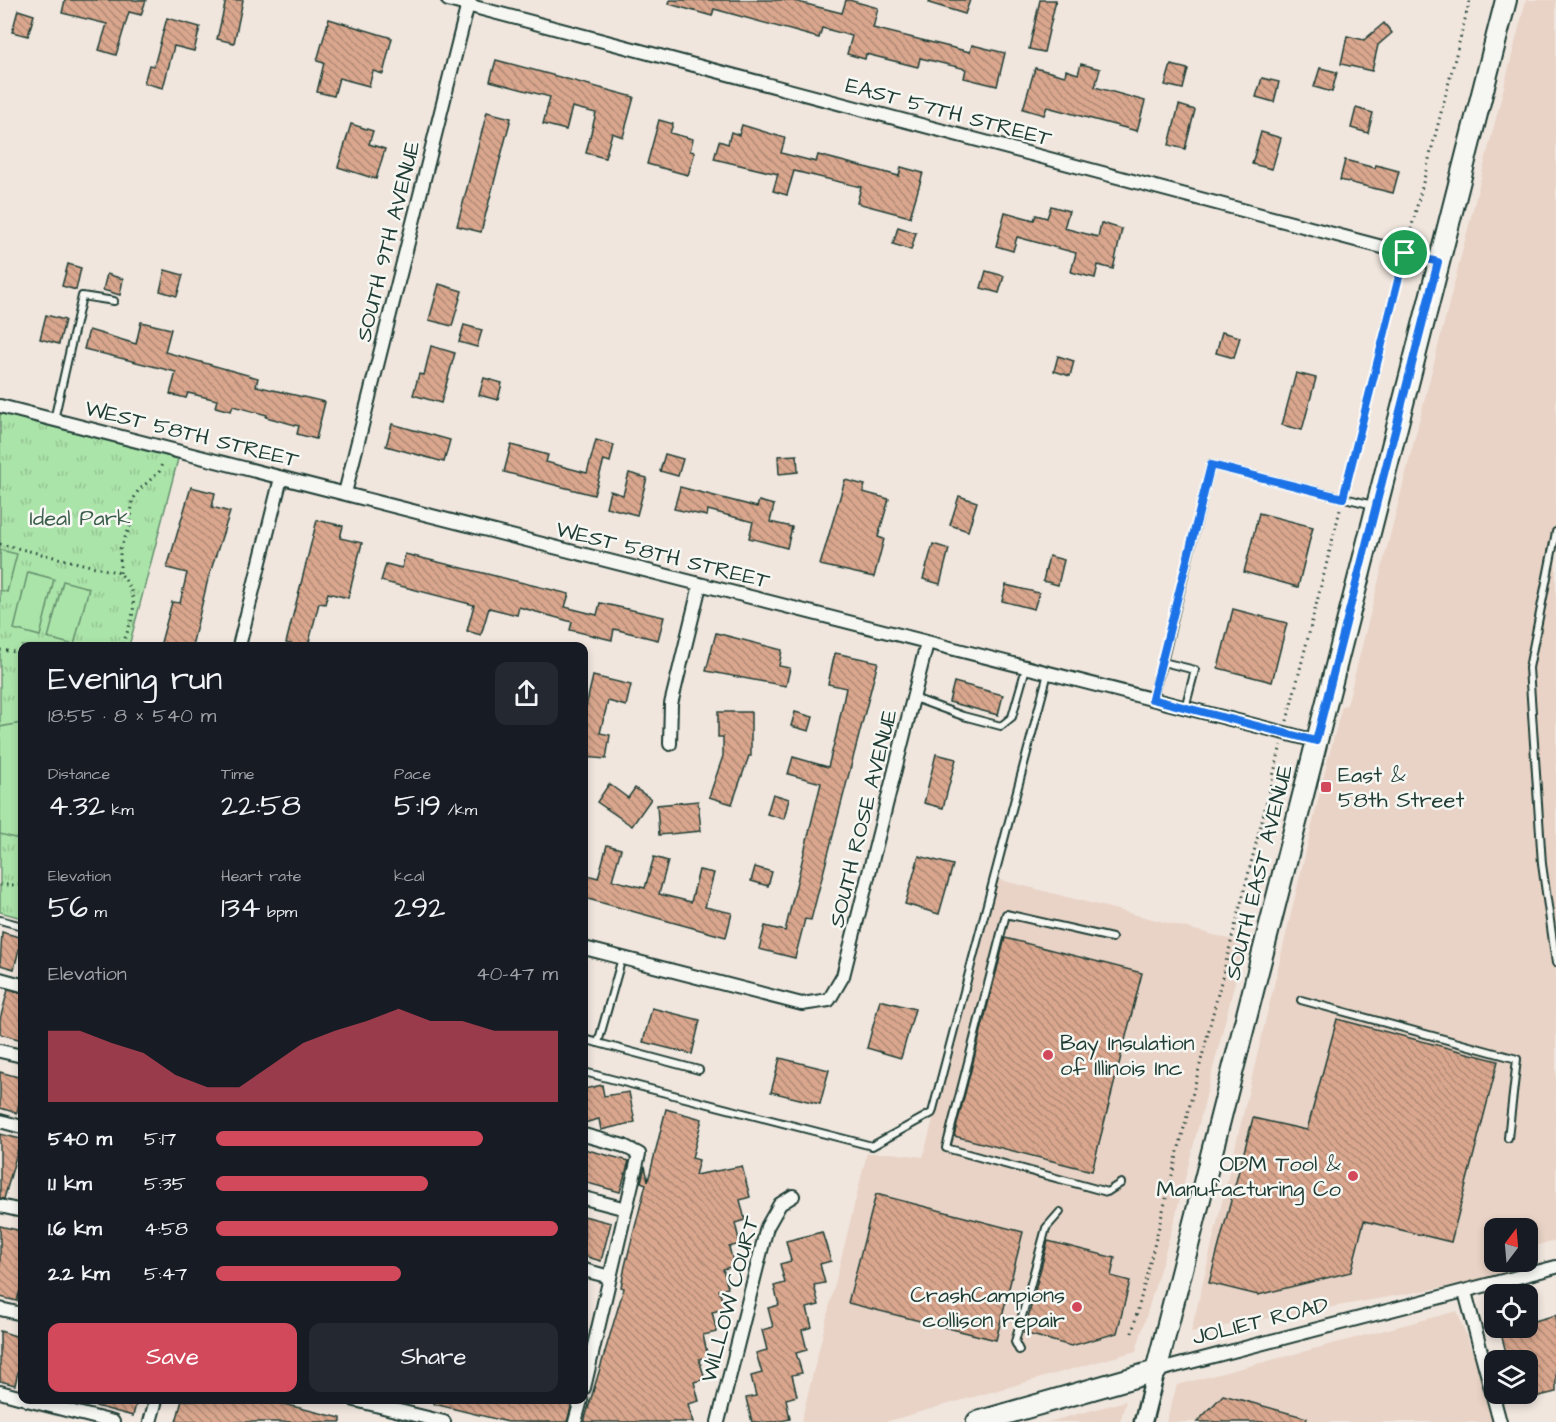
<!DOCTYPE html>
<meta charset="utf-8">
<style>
body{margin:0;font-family:"Architects Daughter",sans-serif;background:#242831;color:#f1f3f6;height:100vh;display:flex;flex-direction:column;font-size:22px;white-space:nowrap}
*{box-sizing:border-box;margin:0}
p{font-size:20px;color:#9ea1a6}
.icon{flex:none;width:33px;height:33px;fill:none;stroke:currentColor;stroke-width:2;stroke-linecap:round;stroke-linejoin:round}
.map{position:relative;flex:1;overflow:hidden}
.panel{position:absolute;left:18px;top:642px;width:570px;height:762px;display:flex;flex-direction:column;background:#171b24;border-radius:12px;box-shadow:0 3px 9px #0003}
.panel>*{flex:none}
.needle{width:39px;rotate:16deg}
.buttons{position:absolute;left:1484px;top:1218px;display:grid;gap:12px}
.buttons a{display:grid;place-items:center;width:54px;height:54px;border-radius:12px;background:#171b24;box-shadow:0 3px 9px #0003;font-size:30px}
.pin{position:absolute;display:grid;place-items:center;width:51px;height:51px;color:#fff;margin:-26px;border:3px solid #fff;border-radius:50%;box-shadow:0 2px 6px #0007}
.round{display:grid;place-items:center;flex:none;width:63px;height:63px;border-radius:12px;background:#242831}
.summary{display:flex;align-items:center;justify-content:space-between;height:102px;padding:0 30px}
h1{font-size:33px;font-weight:600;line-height:45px}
.stats{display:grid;grid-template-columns:repeat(3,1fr);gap:9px;height:102px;padding:6px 30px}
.stats div{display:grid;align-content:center}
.stats b{font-size:30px;font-weight:600}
.stats small{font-size:16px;font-weight:400}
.stats p{font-size:16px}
.chart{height:168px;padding:12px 30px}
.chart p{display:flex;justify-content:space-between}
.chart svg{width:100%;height:108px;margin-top:6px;fill:#d1495b;opacity:.7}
.button{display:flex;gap:12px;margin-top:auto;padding:12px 30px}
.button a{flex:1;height:69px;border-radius:12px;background:#d1495b;color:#fff;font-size:24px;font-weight:600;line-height:69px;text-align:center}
.button a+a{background:#242831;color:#f1f3f6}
ul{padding:0 30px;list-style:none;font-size:20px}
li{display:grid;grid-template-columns:96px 72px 1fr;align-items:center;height:45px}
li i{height:15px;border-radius:8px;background:#d1495b}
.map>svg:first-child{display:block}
</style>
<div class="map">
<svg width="1556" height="1422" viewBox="0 0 1556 1422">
<defs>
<pattern id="park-tufts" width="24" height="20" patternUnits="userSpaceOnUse" patternTransform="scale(1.5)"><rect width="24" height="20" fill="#abe4a9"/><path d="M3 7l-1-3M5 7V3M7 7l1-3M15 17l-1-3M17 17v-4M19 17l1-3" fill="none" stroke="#93c492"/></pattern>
<pattern id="building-back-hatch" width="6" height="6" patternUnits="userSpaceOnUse" patternTransform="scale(1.5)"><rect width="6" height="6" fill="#daa78e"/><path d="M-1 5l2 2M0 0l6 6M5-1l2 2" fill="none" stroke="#b08975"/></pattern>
</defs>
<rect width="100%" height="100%" fill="#f0e6de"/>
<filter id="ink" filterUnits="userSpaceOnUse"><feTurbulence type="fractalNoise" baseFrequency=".0167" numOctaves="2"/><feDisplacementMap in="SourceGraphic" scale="12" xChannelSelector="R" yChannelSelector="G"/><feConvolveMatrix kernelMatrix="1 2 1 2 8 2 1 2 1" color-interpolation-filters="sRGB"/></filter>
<g filter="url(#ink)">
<g fill="#e9d3c6">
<polygon points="1526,0 1556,0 1556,1240 1527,1248 1527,1228 1494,1228 1494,1262 1524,1262 1524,1273 1191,1332 1326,767 1342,706 1347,705"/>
<polygon points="997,879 1245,943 1174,1222 1136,1351 885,1422 801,1422 867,1153 892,1153 923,1157"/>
<polygon points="1457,1311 1499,1422 1166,1422 1177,1385"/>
<polygon points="1126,1401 1120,1422 1048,1422"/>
</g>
<polygon fill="url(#park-tufts)" stroke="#65906e" stroke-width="1.5" points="0,413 178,459 129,646 22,646 22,918 0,912"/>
<g fill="#abe4a9" stroke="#65906e" stroke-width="1.5">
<polygon points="0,550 17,554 7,592 0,590"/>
<polygon points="28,572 54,579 40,636 14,629"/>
<polygon points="63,581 89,588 74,645 48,638"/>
<polygon points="22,723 22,840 0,834 0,727"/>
</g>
<g fill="url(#building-back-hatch)" stroke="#1f3d34" stroke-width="1.5">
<polygon points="65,0 146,0 141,15 129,12 116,55 99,50 107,24 62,13"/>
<polygon points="226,0 243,0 234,43 217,39"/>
<polygon points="670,0 790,0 842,13 846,0 849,0 878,8 873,28 970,52 972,45 1005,53 997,86 964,78 966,69 920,58 918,67 866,54 865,59 847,54 852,36 822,28 819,38 714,9 712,16 669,4"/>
<polygon points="930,0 970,0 965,14 929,3"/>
<polygon points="1040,0 1056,0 1044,52 1029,49"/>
<polygon points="18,10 34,15 28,36 12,32"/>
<polygon points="167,18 200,27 194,51 174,46 163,88 144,83 149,65 154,66"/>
<polygon points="329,19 392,38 383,74 373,71 369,86 339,78 334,96 317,92 324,63 317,61"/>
<polygon points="1384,23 1392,33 1378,45 1372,71 1341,64 1347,36 1364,40"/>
<polygon points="496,60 634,97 623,137 612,133 605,158 586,153 596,113 572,107 566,130 543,124 550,97 490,81"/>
<polygon points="1081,64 1100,69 1095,87 1145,101 1137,131 1047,107 1044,115 1023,109 1035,68 1065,76 1066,70 1078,74"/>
<polygon points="1171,65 1188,69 1183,89 1165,85"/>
<polygon points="1320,68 1337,72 1332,92 1314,87"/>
<polygon points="1262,78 1279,82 1274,102 1256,97"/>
<polygon points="1179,105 1195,110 1185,149 1169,145"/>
<polygon points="1356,108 1373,113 1368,133 1351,128"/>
<polygon points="487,112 511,118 481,232 457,226"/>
<polygon points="659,120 673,124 670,133 693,139 690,151 695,152 688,175 647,164"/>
<polygon points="351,124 373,131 369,144 385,149 376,179 338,167"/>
<polygon points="742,125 785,138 781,153 816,162 818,155 899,176 901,167 923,173 910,217 857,203 861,187 794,171 787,195 773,191 778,174 714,159 719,141 728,144 731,132 739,135"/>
<polygon points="1261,132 1281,138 1272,169 1252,164"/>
<polygon points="1345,160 1375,168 1376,165 1399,171 1393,193 1340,180"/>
<polygon points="1051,206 1069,211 1064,228 1098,237 1101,223 1122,229 1113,269 1098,265 1095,278 1071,272 1076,253 1017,237 1013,251 996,246 1005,212 1034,220 1036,215 1047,218"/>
<polygon points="898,227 916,233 911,250 893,244"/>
<polygon points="68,264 81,268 76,290 62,286"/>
<polygon points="165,270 183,275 177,296 160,291"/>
<polygon points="986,271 1004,276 999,293 981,288"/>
<polygon points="107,274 123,279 120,295 103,290"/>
<polygon points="439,284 462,291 452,326 429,320"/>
<polygon points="46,315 65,320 59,344 40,339"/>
<polygon points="141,322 171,329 165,352 258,378 256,386 325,402 316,439 297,434 299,426 266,417 267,415 233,406 231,411 215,407 217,400 188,393 186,398 170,394 176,372 84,349 89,330 136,344"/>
<polygon points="464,325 482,330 477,347 459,342"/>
<polygon points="1222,332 1240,337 1234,358 1216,353"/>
<polygon points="431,346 455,353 441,403 413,395 419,374 424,375"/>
<polygon points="1058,356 1074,361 1070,376 1054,371"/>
<polygon points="1296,373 1316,378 1302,430 1282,425"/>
<polygon points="484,378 502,383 498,400 479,395"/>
<polygon points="392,424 450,440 444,462 386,446"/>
<polygon points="596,440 614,445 610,462 604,460 594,495 504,472 511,445 548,455 546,462 587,473"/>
<polygon points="665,454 683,459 678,476 660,471"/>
<polygon points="797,455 798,472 779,474 778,456"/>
<polygon points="629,473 647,478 637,515 606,507 610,491 623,495"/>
<polygon points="845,480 865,485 863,492 889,499 878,537 884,539 874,577 820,565"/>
<polygon points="191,487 215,493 212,507 230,512 208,579 192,646 160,646 172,602 180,603 187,573 167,568"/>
<polygon points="680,487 757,507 759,501 774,505 770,522 792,527 787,548 749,538 753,522 708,510 707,516 674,509"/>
<polygon points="959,496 977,502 968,531 950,525"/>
<polygon points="1259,513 1313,527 1298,587 1244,572"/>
<polygon points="317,520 343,526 340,538 362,543 348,598 328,593 325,604 319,603 308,646 299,646 286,643"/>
<polygon points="933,544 949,549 940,584 923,579"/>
<polygon points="405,554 569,594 565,607 597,615 600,603 664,617 658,640 614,629 612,640 570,630 572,622 519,607 517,615 489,608 481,635 467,631 474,605 381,581 386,564 402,568"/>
<polygon points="1049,556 1064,560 1058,585 1043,581"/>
<polygon points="1006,585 1039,593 1034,609 1002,601"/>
<polygon points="1233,609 1287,623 1272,682 1218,668"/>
<polygon points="716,633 782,650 779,666 790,668 786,686 706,671"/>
<polygon points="835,653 878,662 811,920 805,919 795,958 759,949 765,926 785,931 821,783 788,774 793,757 828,767 836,736 846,688 828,684"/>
<polygon points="593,676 631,685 626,706 608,701 600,733 610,735 606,759 584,757 584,715"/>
<polygon points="954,682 1003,695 998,715 949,702"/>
<polygon points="718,712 751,712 751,756 749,756 732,804 709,797 723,756 723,737 718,737"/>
<polygon points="795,712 813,717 809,731 791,726"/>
<polygon points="936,754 956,759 943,808 924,803"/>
<polygon points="609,784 628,798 635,788 651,799 632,826 597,802"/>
<polygon points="773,794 789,799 784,819 767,814"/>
<polygon points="698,801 701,831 659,835 657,805"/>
<polygon points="607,845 621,849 612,880 645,888 654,857 668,861 659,894 691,902 699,870 714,873 705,907 732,913 726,937 584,898 584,874 598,878"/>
<polygon points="919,856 953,865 939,914 905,904"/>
<polygon points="755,867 772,872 768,886 751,881"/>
<polygon points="2,932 22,938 14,969 0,965"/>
<polygon points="1005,938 1142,973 1092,1171 954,1136"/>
<polygon points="8,990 22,993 22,1040 0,1034 0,1019"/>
<polygon points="880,1000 915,1009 901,1058 867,1048"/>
<polygon points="652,1008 700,1020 692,1054 643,1042"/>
<polygon points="1337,1019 1498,1061 1451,1242 1364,1221 1351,1272 1258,1295 1209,1283 1253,1118 1307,1130"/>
<polygon points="780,1058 829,1070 820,1104 771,1092"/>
<polygon points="0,1072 22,1078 22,1091 17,1113 0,1108"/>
<polygon points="602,1085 604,1096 629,1092 635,1122 601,1130 599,1119 584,1123 584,1089"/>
<polygon points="666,1109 702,1119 692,1158 699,1160 695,1175 742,1166 750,1197 740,1200 745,1220 735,1223 740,1244 729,1247 734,1266 723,1269 728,1288 719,1290 725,1309 712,1312 717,1332 703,1335 708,1357 699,1359 705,1379 694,1382 699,1401 688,1404 693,1422 584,1422 624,1288 621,1287 625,1266 646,1184 641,1182 645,1166 648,1181"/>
<polygon points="0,1134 21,1139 4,1199 0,1198"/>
<polygon points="584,1149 629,1161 620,1192 584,1182"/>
<polygon points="876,1194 1023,1232 996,1340 848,1303"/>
<polygon points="584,1216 611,1223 601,1261 584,1256"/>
<polygon points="0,1226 22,1231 22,1283 17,1301 0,1297"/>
<polygon points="822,1232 831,1261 820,1264 825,1283 814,1285 819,1305 807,1308 812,1327 802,1330 807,1350 796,1353 802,1373 792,1375 797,1396 786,1399 790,1419 776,1422 752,1422 746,1398 756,1396 751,1376 762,1373 756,1353 767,1350 762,1330 773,1327 768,1308 779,1305 774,1286 785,1283 780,1264 791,1261 786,1241"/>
<polygon points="1048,1241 1115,1258 1111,1276 1130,1281 1117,1333 1071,1346 1024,1333"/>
<polygon points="1556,1315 1556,1392 1527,1399 1527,1360 1508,1360 1500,1330 1527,1328 1527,1323"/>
<polygon points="0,1331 22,1338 22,1356 15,1385 0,1381"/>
<polygon points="1223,1395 1307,1418 1306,1422 1197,1422"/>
<polygon points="88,1400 137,1400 133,1416 88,1404"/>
<polygon points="182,1400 267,1400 341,1418 341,1422 176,1422"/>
<polygon points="434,1400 573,1400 567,1422 508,1422 434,1404"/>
</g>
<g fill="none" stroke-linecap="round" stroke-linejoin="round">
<g stroke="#1f3d34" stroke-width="10">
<g id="service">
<polyline points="54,420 82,296 114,301"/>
<polyline points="1556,532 1529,668 1542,864 1556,963"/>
<polyline points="914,698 963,716 1001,726 1012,717 1026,668"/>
<polyline points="1152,699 1163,662"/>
<polyline points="1185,708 1195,670 1163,662 1211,465 1373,505"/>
<polyline points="0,920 22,926"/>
<polyline points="1112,938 1006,914 946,1148 1107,1192 1121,1183"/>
<polyline points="622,958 598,1043 699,1070"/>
<polyline points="1301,1000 1517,1059 1508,1138"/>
<polyline points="584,1039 598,1043"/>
<polyline points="584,1072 872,1146 932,1113 1048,673"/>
<polyline points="1019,1350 1015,1342 1046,1228 1060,1212"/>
</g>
</g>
<g stroke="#1f3d34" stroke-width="16">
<g id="minor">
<polyline points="448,0 1439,262"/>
<polyline points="0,406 1316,741"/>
<polyline points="345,493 469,0"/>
<polyline points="239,646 281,478"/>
<polyline points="670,744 671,704 700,585"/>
<polyline points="584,948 802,1004 829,1000 843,976 927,643"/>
<polyline points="0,979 22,985"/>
<polyline points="0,1051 22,1056"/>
<polyline points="0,1121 22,1127"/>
<polyline points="584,1135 624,1146 639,1154 584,1388"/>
<polyline points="584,1198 626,1209"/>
<polyline points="0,1206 22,1211"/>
<polyline points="584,1270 610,1277"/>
<polyline points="1465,1292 1500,1422"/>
<polyline points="0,1309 22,1314"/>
<polyline points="1156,1371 1556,1267"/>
<polyline points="0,1392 22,1398"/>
<polyline points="27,1400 113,1422"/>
<polyline points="355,1400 444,1422"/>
<polyline points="150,1422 156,1400"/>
<polyline points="575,1422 581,1400"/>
<polyline points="718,1422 767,1227 780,1204 793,1196"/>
</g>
</g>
<g stroke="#1f3d34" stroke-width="21">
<polyline id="tertiary" points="1143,1422 1156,1371"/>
</g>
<g stroke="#1f3d34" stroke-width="24">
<polyline id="primary" points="977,1422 1156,1371 1506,0"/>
</g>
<g stroke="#1f3d34" stroke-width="3" stroke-dasharray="1.5 4.5" stroke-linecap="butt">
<polyline points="1408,241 1470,0"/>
<polyline points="1346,488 1402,265"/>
<path d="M0 544 120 573C142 599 133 617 122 646"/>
<polyline points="120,573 120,549 131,524 132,502 138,491 159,472 162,464"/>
<polyline points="0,650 22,653"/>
<polyline points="1287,721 1341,506"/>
<polyline points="0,885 22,885"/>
<polyline points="1132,1333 1281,745"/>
</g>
<use href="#service" stroke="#f6f6f2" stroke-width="6"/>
<use href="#minor" stroke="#f6f6f2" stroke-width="12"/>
<use href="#tertiary" stroke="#f6f6f2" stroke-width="16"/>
<use href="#primary" stroke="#f6f6f2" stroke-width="20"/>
</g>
</g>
<g fill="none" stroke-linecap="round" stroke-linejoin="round" filter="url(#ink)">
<g stroke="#fff" stroke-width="12">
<polygon id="route" points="1405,253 1438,262 1316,741 1152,699 1211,465 1343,498"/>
</g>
<use href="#route" stroke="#1a73e8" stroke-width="8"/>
</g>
<g fill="#d1495b" stroke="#f6f6f2" stroke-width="2">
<rect x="1320" y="781" width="12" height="12" rx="3"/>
<circle cx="1048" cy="1055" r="6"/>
<circle cx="1353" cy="1176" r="6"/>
<circle cx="1077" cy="1307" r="6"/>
</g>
<g text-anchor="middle" stroke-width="5" stroke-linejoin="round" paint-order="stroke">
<g font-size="22" fill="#1f3d34" stroke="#f6f6f2">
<text transform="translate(949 111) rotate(15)" y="8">EAST 57TH STREET</text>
<text transform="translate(387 241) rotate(-76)" y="8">SOUTH 9TH AVENUE</text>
<text transform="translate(192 433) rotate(14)" y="8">WEST 58TH STREET</text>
<text transform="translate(663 554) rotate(14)" y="8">WEST 58TH STREET</text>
<text transform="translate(862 818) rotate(-76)" y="8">SOUTH ROSE AVENUE</text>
<text transform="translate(1258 872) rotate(-76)" y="8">SOUTH EAST AVENUE</text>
<text transform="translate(729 1299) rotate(-75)" y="8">WILLOW COURT</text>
<text transform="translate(1260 1320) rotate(-14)" y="8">JOLIET ROAD</text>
</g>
<g font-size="22" fill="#3b5e4b" stroke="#f6f6f2">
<text x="80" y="525">Ideal Park</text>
</g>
<g font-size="22" fill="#1f3d34" stroke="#f6f6f2" text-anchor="start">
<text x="1338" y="782">East &amp;<tspan x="1338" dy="25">58th Street</tspan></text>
<text x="1060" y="1050">Bay Insulation<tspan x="1060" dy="25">of Illinois Inc</tspan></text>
<text x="1341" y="1171" text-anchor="end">ODM Tool &amp;<tspan x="1341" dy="25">Manufacturing Co</tspan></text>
<text x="1065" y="1302" text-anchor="end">CrashCampions<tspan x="1065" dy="25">collison repair</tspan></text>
</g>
</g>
</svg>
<div class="buttons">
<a><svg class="needle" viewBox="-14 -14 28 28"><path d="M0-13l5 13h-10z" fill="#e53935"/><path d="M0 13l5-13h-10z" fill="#9ea1a6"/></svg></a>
<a><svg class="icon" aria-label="locate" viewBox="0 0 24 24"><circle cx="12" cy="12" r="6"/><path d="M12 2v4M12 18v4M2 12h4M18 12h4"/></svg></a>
<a><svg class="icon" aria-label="layers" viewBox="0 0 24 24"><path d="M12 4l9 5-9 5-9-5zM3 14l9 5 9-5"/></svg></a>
</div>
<div class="pin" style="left:1405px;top:253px;background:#1e9e55"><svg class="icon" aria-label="arrive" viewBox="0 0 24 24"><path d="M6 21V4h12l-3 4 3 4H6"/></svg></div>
<section class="panel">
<div class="summary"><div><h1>Evening run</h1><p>18:55 · 8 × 540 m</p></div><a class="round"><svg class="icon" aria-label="share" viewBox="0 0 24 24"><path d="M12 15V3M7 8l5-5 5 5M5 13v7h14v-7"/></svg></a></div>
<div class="stats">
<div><p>Distance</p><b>4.32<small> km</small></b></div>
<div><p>Time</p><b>22:58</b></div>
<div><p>Pace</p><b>5:19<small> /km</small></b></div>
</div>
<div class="stats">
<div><p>Elevation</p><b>56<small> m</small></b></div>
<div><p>Heart rate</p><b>134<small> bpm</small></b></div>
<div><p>kcal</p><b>292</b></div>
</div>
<div class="chart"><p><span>Elevation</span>40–47 m</p>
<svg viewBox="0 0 160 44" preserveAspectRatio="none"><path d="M0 44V15L10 15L20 20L30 24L40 33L50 38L60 38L70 29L80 20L90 15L100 11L110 6L120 11L130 11L140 15L150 15L160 15V44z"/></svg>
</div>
<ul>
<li><b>540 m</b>5:17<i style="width:78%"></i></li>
<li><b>1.1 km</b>5:35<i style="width:62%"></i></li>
<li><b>1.6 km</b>4:58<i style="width:100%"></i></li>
<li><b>2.2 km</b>5:47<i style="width:54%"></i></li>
</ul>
<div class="button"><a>Save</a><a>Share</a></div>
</section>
</div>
